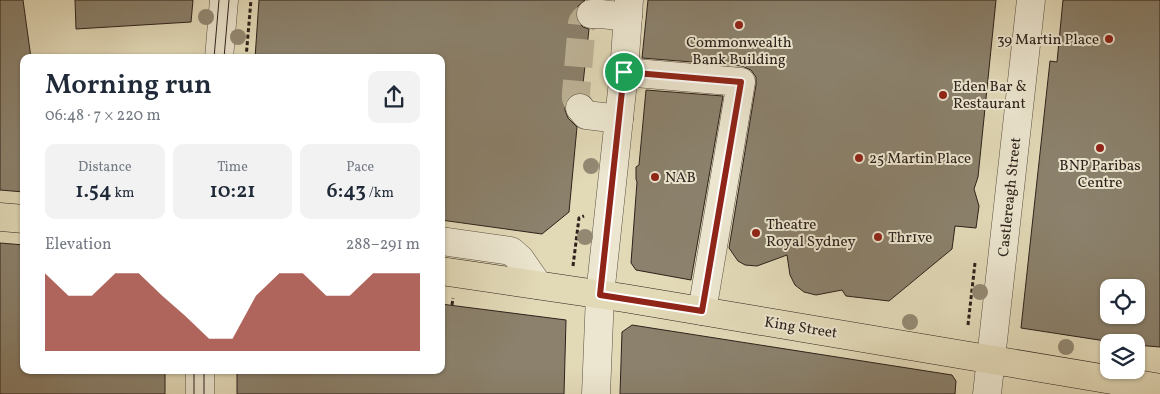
<!DOCTYPE html>
<meta charset="utf-8">
<style>
body{margin:0;font-family:Vollkorn,serif;background:#f2f2f3;color:#1f2937;height:100vh;display:flex;flex-direction:column;font-size:19px;white-space:nowrap}
*{box-sizing:border-box;margin:0}
p{font-size:16px;color:#747a83}
.icon{flex:none;width:28px;height:28px;fill:none;stroke:currentColor;stroke-width:2;stroke-linecap:round;stroke-linejoin:round}
.map{position:relative;flex:1;overflow:hidden}
.sheet{position:absolute;left:20px;top:54px;width:425px;height:320px;display:flex;flex-direction:column;background:#fff;border-radius:10px;box-shadow:0 1px 4px #0004}
.sheet>*{flex:none}
.buttons{position:absolute;left:1100px;top:279px;display:grid;gap:10px}
.buttons a{display:grid;place-items:center;width:45px;height:45px;border-radius:10px;background:#fff;box-shadow:0 1px 4px #0004;font-size:25px}
.pin{position:absolute;display:grid;place-items:center;width:42px;height:42px;color:#fff;margin:-21px;border:2px solid #fff;border-radius:50%;box-shadow:0 1px 5px #0007}
.round{display:grid;place-items:center;flex:none;width:52px;height:52px;border-radius:10px;background:#f2f2f3}
.summary{display:flex;align-items:center;justify-content:space-between;height:85px;padding:0 25px}
h1{font-size:28px;font-weight:600;line-height:38px}
.stats{display:grid;grid-template-columns:repeat(3,1fr);gap:8px;height:85px;padding:5px 25px}
.stats div{display:grid;align-content:center;border-radius:10px;background:#f2f2f3;text-align:center}
.stats b{font-size:21px;font-weight:600}
.stats small{font-size:14px;font-weight:400}
.stats p{font-size:14px}
.chart{height:140px;padding:10px 25px}
.chart p{display:flex;justify-content:space-between}
.chart svg{width:100%;height:90px;margin-top:5px;fill:#8f2418;opacity:.7}
.map>svg:first-child{display:block}
</style>
<div class="map">
<svg width="1160" height="394" viewBox="0 0 1160 394">
<rect width="100%" height="100%" fill="#e2d9b7"/>
<filter id="stains"><feTurbulence type="fractalNoise" baseFrequency=".004" numOctaves="4"/><feColorMatrix values="0 0 0 0 .2 0 0 0 0 .09 0 0 0 0 .02 0 0 0 .5 -.17"/></filter>
<radialGradient id="worn" r=".72"><stop offset=".6" stop-color="#630" stop-opacity="0"/><stop offset="1" stop-color="#630" stop-opacity=".3"/></radialGradient>
<g fill="#8b816c" stroke="#2d211b" fill-rule="evenodd">
<polygon points="0,0 23,0 31,58 24,58 24,192 0,190"/>
<polygon points="75,0 193,0 191,22 76,29"/>
<polygon points="259,0 585,0 578,6 575,14 578,22 583,27 589,29 582,93 577,93 570,96 565,103 565,110 568,118 577,127 569,212 542,234 441,220 441,58 255,58"/>
<polygon points="648,0 996,0 978,177 974,189 979,206 976,228 955,226 952,249 889,301 846,296 842,290 816,295 804,292 795,285 790,275 787,255 757,266 745,265 738,261 729,248 756,85 756,77 751,70 742,66 642,58"/>
<path d="M1063 0H1160V347L1136 345V342H1112L1021 328 1050 61 1057 62ZM1109 288H1136V315H1109Z"/>
<polygon points="646,90 723,96 691,280 636,270 631,263 637,182 636,179 636,167 639,165"/>
<polygon points="0,243 24,245 24,370 165,370 165,394 0,394"/>
<polygon points="441,304 566,320 564,394 237,394 237,370 441,370"/>
<polygon points="632,325 952,375 956,381 955,394 620,394 622,332"/>
</g>
<g fill="none" stroke-linecap="round" stroke-linejoin="round">
<polyline stroke="#beb498" stroke-width="28" stroke-dasharray="28 14" stroke-linecap="butt" points="580,108 576,98 576,93 582,23 584,20 591,14"/>
<g stroke="#5a4f42" stroke-width="29">
<g id="minor">
<polyline points="591,14 601,14 628,17"/>
<polyline points="219,58 224,0"/>
<polyline points="624,72 741,82 702,311"/>
<polyline points="580,108 586,115 619,119"/>
<polyline points="441,241 511,251 520,259 538,285"/>
<polyline points="200,394 200,370"/>
<polyline points="596,394 600,295 624,72 629,0"/>
<polyline points="987,394 1031,0"/>
</g>
</g>
<g stroke="#2d211b" stroke-width="29">
<g id="major">
<polyline points="0,217 24,219"/>
<polyline points="441,271 624,298 1160,388"/>
</g>
</g>
<g stroke="#2d211b" stroke-width="3" stroke-dasharray="4 2.5" stroke-linecap="butt">
<polyline points="246,58 251,0"/>
<polyline points="985,108 994,108 994,111"/>
<polyline points="573,266 579,218 584,216"/>
<polyline points="452,305 453,298"/>
<polyline points="968,325 975,263"/>
</g>
<use href="#minor" stroke="#ece6d0" stroke-width="28"/>
<use href="#major" stroke="#e2d9b7" stroke-width="28"/>
<g stroke="#2d211b" stroke-width="1">
<polyline points="214,58 219,0"/>
<polyline points="224,58 229,0"/>
<polyline points="194,370 194,394"/>
<polyline points="204,370 204,394"/>
</g>
</g>
<g fill="#938973">
<circle cx="206" cy="17" r="8"/>
<circle cx="238" cy="37" r="8"/>
<circle cx="591" cy="166" r="8"/>
<circle cx="585" cy="237" r="8"/>
<circle cx="980" cy="292" r="8"/>
<circle cx="910" cy="322" r="8"/>
<circle cx="1066" cy="347" r="8"/>
</g>
<g fill="none" stroke-linecap="round" stroke-linejoin="round">
<g stroke="#fff" stroke-width="10">
<polygon id="route" points="624,72 741,82 702,311 600,295"/>
</g>
<use href="#route" stroke="#8f2418" stroke-width="6"/>
</g>
<g fill="#8f2418" stroke="#ece6d0" stroke-width="2">
<circle cx="739" cy="25" r="5"/>
<circle cx="1109" cy="39" r="5"/>
<circle cx="943" cy="95" r="5"/>
<circle cx="1100" cy="148" r="5"/>
<circle cx="859" cy="158" r="5"/>
<circle cx="655" cy="177" r="5"/>
<circle cx="756" cy="233" r="5"/>
<circle cx="878" cy="237" r="5"/>
</g>
<g text-anchor="middle" stroke-width="4" stroke-linejoin="round" paint-order="stroke">
<g font-size="15" fill="#2d211b" stroke="#ece6d0" text-anchor="start">
<text x="1099" y="44" text-anchor="end">39 Martin Place</text>
<text x="739" y="47" text-anchor="middle">Commonwealth<tspan x="739" dy="17">Bank Building</tspan></text>
<text x="953" y="91">Eden Bar &amp;<tspan x="953" dy="17">Restaurant</tspan></text>
<text x="869" y="163">25 Martin Place</text>
<text x="1100" y="170" text-anchor="middle">BNP Paribas<tspan x="1100" dy="17">Centre</tspan></text>
<text x="665" y="182">NAB</text>
<text x="766" y="229">Theatre<tspan x="766" dy="17">Royal Sydney</tspan></text>
<text x="888" y="242">Thr1ve</text>
</g>
<g font-size="15" fill="#2d211b" stroke="#ece6d0">
<text transform="translate(1009 197) rotate(-84)" y="5">Castlereagh Street</text>
<text transform="translate(801 327) rotate(9)" y="5">King Street</text>
</g>
</g>
<rect width="100%" height="100%" filter="url(#stains)"/>
<rect width="100%" height="100%" fill="url(#worn)"/>
</svg>
<div class="buttons">
<a><svg class="icon" aria-label="locate" viewBox="0 0 24 24"><circle cx="12" cy="12" r="6"/><path d="M12 2v4M12 18v4M2 12h4M18 12h4"/></svg></a>
<a><svg class="icon" aria-label="layers" viewBox="0 0 24 24"><path d="M12 4l9 5-9 5-9-5zM3 14l9 5 9-5"/></svg></a>
</div>
<div class="pin" style="left:624px;top:72px;background:#1e9e55"><svg class="icon" aria-label="arrive" viewBox="0 0 24 24"><path d="M6 21V4h12l-3 4 3 4H6"/></svg></div>
<section class="sheet">
<div class="summary"><div><h1>Morning run</h1><p>06:48 · 7 × 220 m</p></div><a class="round"><svg class="icon" aria-label="share" viewBox="0 0 24 24"><path d="M12 15V3M7 8l5-5 5 5M5 13v7h14v-7"/></svg></a></div>
<div class="stats">
<div><p>Distance</p><b>1.54<small> km</small></b></div>
<div><p>Time</p><b>10:21</b></div>
<div><p>Pace</p><b>6:43<small> /km</small></b></div>
</div>
<div class="chart"><p><span>Elevation</span>288–291 m</p>
<svg viewBox="0 0 160 44" preserveAspectRatio="none"><path d="M0 44V6L10 17L20 17L30 6L40 6L50 17L60 27L70 38L80 38L90 17L100 6L110 6L120 17L130 17L140 6L150 6L160 6V44z"/></svg>
</div>
</section>
</div>
